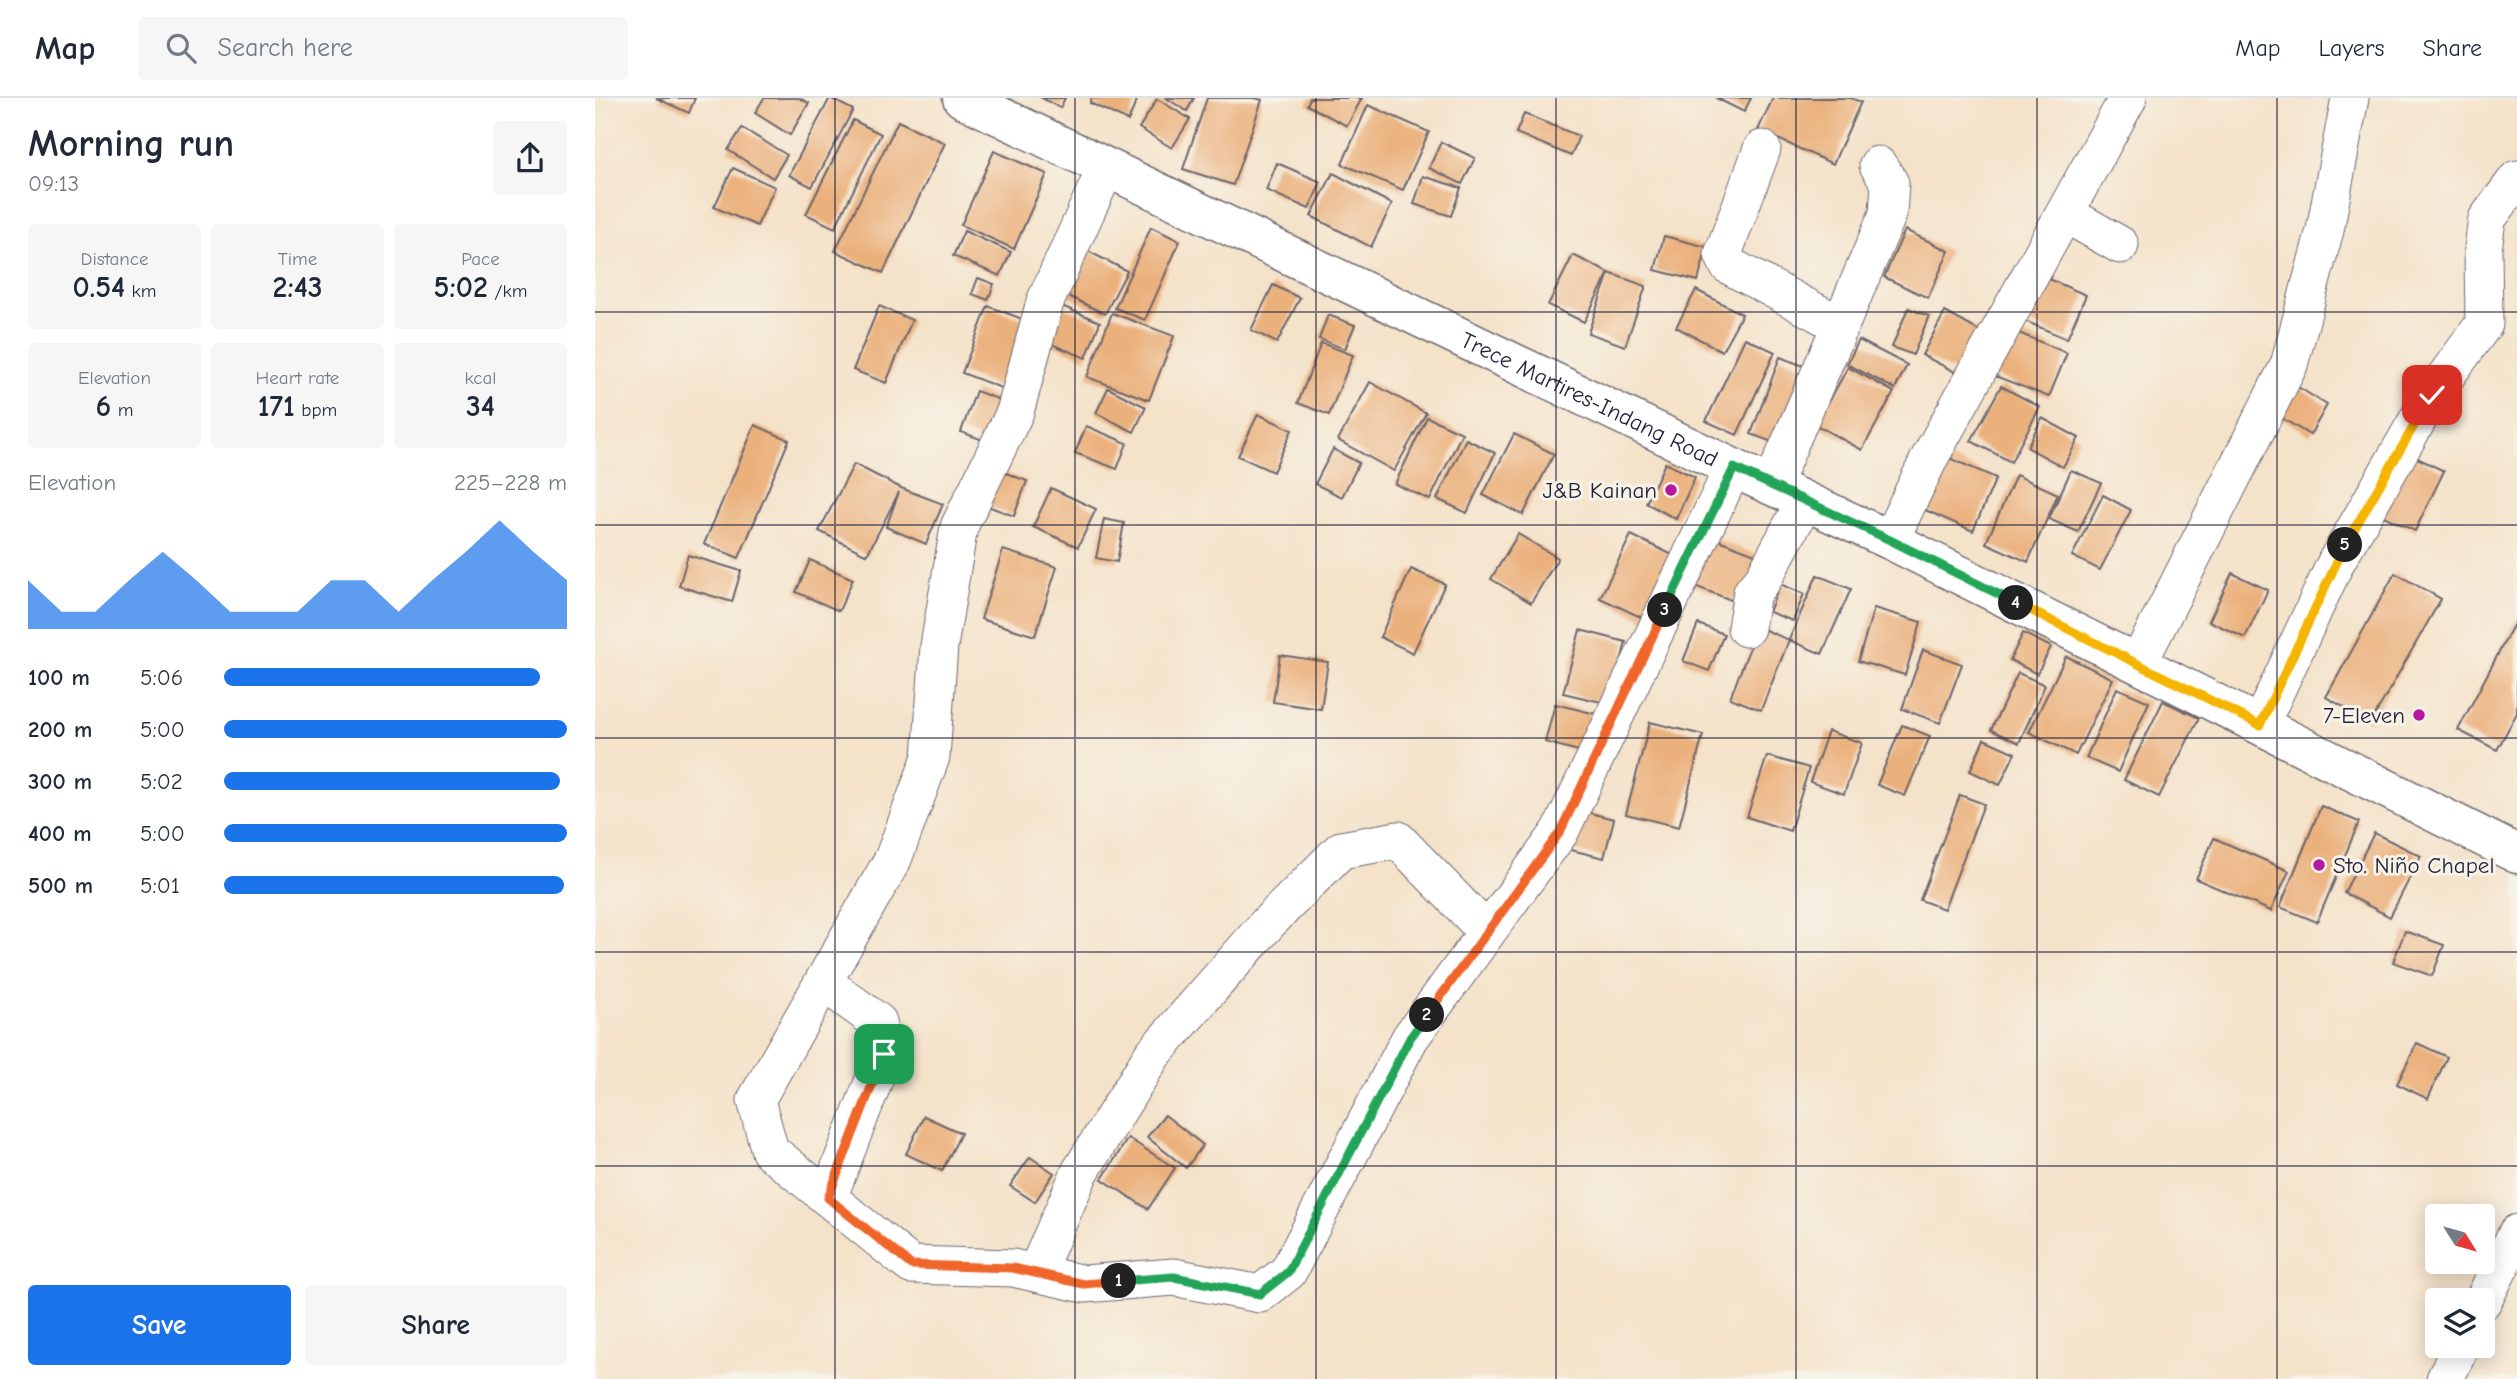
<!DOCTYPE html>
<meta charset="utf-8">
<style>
body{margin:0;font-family:"Comic Neue",sans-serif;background:#f6f6f7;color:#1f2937;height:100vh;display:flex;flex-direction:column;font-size:26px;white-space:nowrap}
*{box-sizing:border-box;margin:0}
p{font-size:23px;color:#747a83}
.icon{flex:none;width:38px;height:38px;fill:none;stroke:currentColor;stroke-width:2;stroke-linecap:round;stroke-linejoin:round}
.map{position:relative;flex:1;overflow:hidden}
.side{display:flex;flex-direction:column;background:#fff;width:595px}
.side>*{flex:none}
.needle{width:46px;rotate:127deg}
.tools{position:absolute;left:1830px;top:1106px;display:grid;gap:14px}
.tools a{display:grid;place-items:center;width:70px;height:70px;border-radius:7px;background:#fff;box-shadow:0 4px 18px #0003;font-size:35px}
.pin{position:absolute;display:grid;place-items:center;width:60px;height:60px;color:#fff;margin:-30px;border-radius:14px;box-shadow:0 4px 10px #0006}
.km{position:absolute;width:35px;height:35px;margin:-18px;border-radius:50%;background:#222;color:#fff;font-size:19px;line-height:35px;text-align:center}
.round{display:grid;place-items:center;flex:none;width:74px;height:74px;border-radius:7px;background:#f6f6f7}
.head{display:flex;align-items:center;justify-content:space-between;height:119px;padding:0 28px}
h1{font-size:38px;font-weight:600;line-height:52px}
.figures{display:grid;grid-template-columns:repeat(3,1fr);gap:10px;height:119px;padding:7px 28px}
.figures div{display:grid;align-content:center;border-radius:7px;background:#f6f6f7;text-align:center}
.figures b{font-size:30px;font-weight:600}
.figures small{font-size:19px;font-weight:400}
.figures p{font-size:19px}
.chart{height:196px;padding:14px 28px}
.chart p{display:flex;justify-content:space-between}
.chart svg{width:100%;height:126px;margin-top:7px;fill:#1a73e8;opacity:.7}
.cta{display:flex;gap:14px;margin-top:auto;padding:14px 28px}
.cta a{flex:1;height:80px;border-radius:7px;background:#1a73e8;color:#fff;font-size:28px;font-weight:600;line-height:80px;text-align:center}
.cta a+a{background:#f6f6f7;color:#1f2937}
ul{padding:0 28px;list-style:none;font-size:23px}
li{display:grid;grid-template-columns:112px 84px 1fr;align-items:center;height:52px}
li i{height:18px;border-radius:9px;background:#1a73e8}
header{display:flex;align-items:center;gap:42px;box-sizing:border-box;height:98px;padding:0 35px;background:#fff;border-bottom:2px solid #e0e1e3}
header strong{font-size:33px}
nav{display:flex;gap:38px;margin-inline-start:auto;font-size:24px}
.search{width:490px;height:63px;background:#f6f6f7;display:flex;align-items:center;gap:18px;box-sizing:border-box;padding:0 24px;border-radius:7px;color:#747a83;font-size:26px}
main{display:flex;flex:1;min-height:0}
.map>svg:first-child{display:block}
</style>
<header>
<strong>Map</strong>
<div class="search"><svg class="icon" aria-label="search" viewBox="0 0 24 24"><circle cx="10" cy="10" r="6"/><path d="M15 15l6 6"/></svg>Search here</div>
<nav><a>Map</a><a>Layers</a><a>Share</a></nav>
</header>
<main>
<section class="side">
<div class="head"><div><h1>Morning run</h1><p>09:13</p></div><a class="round"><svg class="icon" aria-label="share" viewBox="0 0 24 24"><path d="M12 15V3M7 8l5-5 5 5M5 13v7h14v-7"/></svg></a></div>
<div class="figures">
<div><p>Distance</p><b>0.54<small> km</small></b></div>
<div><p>Time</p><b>2:43</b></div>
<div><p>Pace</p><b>5:02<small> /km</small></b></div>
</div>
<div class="figures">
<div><p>Elevation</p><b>6<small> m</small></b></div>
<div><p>Heart rate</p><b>171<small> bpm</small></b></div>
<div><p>kcal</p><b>34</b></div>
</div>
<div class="chart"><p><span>Elevation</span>225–228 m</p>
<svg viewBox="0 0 160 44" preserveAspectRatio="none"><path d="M0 44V27L10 38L20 38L30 27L40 17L50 27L60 38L70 38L80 38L90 27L100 27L110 38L120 27L130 17L140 6L150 17L160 27V44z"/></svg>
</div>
<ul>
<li><b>100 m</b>5:06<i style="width:92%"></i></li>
<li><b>200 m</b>5:00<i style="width:100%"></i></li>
<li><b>300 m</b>5:02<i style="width:98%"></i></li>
<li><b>400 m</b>5:00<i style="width:100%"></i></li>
<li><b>500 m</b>5:01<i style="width:99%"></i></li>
</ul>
<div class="cta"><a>Save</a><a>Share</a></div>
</section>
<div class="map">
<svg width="1922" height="1281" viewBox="0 0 1922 1281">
<rect width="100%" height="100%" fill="#f7f3e8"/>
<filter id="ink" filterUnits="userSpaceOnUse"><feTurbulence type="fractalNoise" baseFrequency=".0143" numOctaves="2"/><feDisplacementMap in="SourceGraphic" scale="14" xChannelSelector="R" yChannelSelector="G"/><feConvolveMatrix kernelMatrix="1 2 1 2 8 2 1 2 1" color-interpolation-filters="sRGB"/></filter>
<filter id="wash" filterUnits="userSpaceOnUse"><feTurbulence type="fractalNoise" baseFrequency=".00686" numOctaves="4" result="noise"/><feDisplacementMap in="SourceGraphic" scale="28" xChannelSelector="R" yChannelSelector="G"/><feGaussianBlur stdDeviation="1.57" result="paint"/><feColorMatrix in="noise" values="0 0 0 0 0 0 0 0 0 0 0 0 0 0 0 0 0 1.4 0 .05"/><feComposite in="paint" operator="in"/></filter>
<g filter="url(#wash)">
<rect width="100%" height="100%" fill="#f4e2c9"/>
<g id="blocks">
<g fill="#ebb17d">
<polygon points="61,0 100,0 94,15"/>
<polygon points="169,0 204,0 214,5 195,37 160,15"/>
<polygon points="235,0 258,12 217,89 194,77"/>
<polygon points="447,0 470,0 465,10"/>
<polygon points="497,0 543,0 533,23 495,5"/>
<polygon points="571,0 599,0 592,13"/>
<polygon points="612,0 660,0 667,2 638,87 588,71"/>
<polygon points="715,0 767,0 752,28 712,7"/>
<polygon points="1121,0 1156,0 1149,14"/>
<polygon points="1178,0 1256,0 1266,4 1238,66 1163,32"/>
<polygon points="562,1 595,21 577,50 544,30"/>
<polygon points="773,7 834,34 808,92 747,66"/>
<polygon points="929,16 984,38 976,58 921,35"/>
<polygon points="258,22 286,36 240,130 211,116"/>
<polygon points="303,23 350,45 288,175 240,153"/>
<polygon points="147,30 192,57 178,80 133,52"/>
<polygon points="846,44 880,60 867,86 834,70"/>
<polygon points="399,53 452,76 419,151 366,127"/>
<polygon points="682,65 726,84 714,111 671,92"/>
<polygon points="138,70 180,89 162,128 119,109"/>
<polygon points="738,75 797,106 776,149 716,118"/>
<polygon points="828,78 866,90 856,118 819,106"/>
<polygon points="556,129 585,143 550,222 520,210"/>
<polygon points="1310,132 1354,153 1333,200 1289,179"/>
<polygon points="369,133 416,154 405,178 358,158"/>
<polygon points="1069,138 1112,149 1103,183 1060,172"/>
<polygon points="485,149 532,173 510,216 463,193"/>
<polygon points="978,157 1014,175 989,224 953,207"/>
<polygon points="1014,175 1051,188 1030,248 993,235"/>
<polygon points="1449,179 1491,197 1472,241 1430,223"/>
<polygon points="383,180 399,186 393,202 377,196"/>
<polygon points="678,187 705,200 682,245 656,232"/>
<polygon points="1101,192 1147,216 1127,253 1081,229"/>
<polygon points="462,206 505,224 491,260 446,242"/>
<polygon points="284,208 317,222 291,285 258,272"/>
<polygon points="393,208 443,227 417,294 367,275"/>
<polygon points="1313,210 1334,218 1318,257 1297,249"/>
<polygon points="1350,214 1388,235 1366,277 1327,257"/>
<polygon points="517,215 579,238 554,302 492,279"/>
<polygon points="733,217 760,227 750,251 724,241"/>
<polygon points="1419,233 1472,255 1454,299 1400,278"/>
<polygon points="1150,240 1180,254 1142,337 1111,323"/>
<polygon points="1264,242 1312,267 1300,291 1252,266"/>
<polygon points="726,245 758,257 734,317 703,305"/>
<polygon points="1185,259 1214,270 1185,347 1156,336"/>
<polygon points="1253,269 1299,294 1267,352 1221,327"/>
<polygon points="775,284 831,315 799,373 743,342"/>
<polygon points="1406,288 1445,309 1416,364 1376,343"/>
<polygon points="1703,289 1732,307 1715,337 1685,319"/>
<polygon points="513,290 551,309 539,334 501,315"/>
<polygon points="381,293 411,304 396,345 366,334"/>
<polygon points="663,316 697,332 678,374 643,358"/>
<polygon points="832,319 867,335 835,402 800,386"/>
<polygon points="1447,320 1484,340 1468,369 1432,349"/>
<polygon points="160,327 194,342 144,460 109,446"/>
<polygon points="491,328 532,345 522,371 480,355"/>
<polygon points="919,336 959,356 928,417 888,397"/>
<polygon points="871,341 900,355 872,415 842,401"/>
<polygon points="738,351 764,365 747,399 720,386"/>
<polygon points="1812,355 1849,373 1820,433 1782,415"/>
<polygon points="1352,359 1401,380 1378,433 1330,412"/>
<polygon points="1070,365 1100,379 1081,421 1051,405"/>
<polygon points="259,366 306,390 348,406 331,446 291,429 304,394 272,457 224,433"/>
<polygon points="400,371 432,383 419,418 387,406"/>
<polygon points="1476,372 1506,385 1483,434 1454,421"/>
<polygon points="1421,377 1463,396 1433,464 1391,445"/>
<polygon points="456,390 501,411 483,449 438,429"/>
<polygon points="1508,397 1536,412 1505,472 1477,458"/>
<polygon points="509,421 529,425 522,464 501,460"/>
<polygon points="923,436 963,460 936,505 896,481"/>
<polygon points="1108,436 1168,459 1149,507 1089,484"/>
<polygon points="1036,437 1086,461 1056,524 1005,500"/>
<polygon points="408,452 462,469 440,538 386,521"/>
<polygon points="93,457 146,473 137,504 84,488"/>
<polygon points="215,462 258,481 244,513 201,494"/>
<polygon points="816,471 850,486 818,555 785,539"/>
<polygon points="1637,475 1673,492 1650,540 1614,523"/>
<polygon points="1800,475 1846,501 1776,624 1731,599"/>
<polygon points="1222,477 1256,491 1227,556 1194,542"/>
<polygon points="1185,486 1209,496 1198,523 1174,514"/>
<polygon points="1279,510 1326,524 1310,577 1263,563"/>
<polygon points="1922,520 1922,615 1902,652 1863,632"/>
<polygon points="1103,526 1129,536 1114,573 1088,563"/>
<polygon points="1163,529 1194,542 1166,612 1135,600"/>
<polygon points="985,532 1031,544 1015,606 968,595"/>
<polygon points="1428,535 1456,549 1442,576 1415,562"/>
<polygon points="1328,552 1367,566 1345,625 1307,611"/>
<polygon points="685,557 733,564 726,611 678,604"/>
<polygon points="1471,558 1518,581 1481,657 1434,634"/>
<polygon points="1423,575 1450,587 1424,645 1396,632"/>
<polygon points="1522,590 1554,604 1523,674 1491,660"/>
<polygon points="1568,603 1604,620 1564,699 1529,682"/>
<polygon points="960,606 1001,616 991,655 950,644"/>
<polygon points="1055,624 1108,637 1084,729 1031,716"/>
<polygon points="1307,627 1335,638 1310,698 1282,687"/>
<polygon points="1233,633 1267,645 1249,696 1215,684"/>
<polygon points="1389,641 1420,655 1405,687 1375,673"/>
<polygon points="1172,658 1214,670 1195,733 1152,719"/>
<polygon points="1365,697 1389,706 1349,811 1325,802"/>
<polygon points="1726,708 1764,724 1722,824 1685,809"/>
<polygon points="987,713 1019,721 1009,760 976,752"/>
<polygon points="1779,735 1826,758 1795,819 1749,795"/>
<polygon points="1619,740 1694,773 1676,813 1601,781"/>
<polygon points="1810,833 1849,847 1837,878 1798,864"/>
<polygon points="1822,945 1852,959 1833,1001 1802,986"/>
<polygon points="570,1017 608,1047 591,1070 552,1039"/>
<polygon points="329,1018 366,1035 347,1073 311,1056"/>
<polygon points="533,1040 580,1070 553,1111 507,1081"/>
<polygon points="435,1059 459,1075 440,1104 415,1088"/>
</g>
</g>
</g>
<g filter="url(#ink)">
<use href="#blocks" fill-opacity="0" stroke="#6c656d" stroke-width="2"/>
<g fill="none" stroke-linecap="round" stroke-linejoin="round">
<g stroke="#6c656d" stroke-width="39">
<g id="minor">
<polyline points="1167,51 1128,156 1133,167 1245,227"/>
<polyline points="511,70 450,204 420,314 364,429 344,548 336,659 298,761 161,1002 175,1053 316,1167 418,1170 489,1186 579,1179 665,1196 693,1174 815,940 965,734 1138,370"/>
<polyline points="1471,116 1525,147"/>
<polyline points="1177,387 1293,116 1295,85 1283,67"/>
<polyline points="1295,442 1335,359 1533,0"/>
<polyline points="1151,530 1157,494 1168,481 1210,403"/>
<polyline points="1543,566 1694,267 1730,132 1755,0"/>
<polyline points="1665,627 1741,464 1837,297 1889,226 1888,151 1892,121 1922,81"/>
<polyline points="228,884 283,924 289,956 233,1100"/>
<polyline points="441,1175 485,1074 558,956 673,825 746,752 803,742 892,834"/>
<polyline points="1888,1203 1922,1135"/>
<polyline points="1850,1281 1866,1248"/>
</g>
</g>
<g stroke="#6c656d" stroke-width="41">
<g id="major">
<path id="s1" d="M367 0 1138 370 1295 442 1922 756"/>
</g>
</g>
<use href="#minor" stroke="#fff" stroke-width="37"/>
<use href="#major" stroke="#fff" stroke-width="38"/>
</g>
</g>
<g fill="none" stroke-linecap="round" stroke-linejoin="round" filter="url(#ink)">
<g stroke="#fff" stroke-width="14">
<polyline id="split-1" points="289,956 233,1100 316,1167 418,1170 489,1186 524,1183"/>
</g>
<g stroke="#fff" stroke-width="14">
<polyline id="split-2" points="524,1183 579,1179 665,1196 693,1174 815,940 832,917"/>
</g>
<g stroke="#fff" stroke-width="14">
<polyline id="split-3" points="832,917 965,734 1070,512"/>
</g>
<g stroke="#fff" stroke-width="14">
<polyline id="split-4" points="1070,512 1139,370 1295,442 1421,505"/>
</g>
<g stroke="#fff" stroke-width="14">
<polyline id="split-5" points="1421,505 1665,627 1750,447"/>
</g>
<g stroke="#fff" stroke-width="14">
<polyline id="split-6" points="1750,447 1837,297"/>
</g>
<use href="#split-1" stroke="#f0652b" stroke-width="9"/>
<use href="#split-2" stroke="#22a559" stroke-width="9"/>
<use href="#split-3" stroke="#f0652b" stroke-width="9"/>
<use href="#split-4" stroke="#22a559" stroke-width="9"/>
<use href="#split-5" stroke="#f5b400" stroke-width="9"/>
<use href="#split-6" stroke="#f5b400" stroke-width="9"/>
</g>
<path fill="none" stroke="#22223b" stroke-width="2" stroke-opacity="0.55" d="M240 0V1281M480 0V1281M721 0V1281M961 0V1281M1201 0V1281M1442 0V1281M1682 0V1281M0 214H1922M0 427H1922M0 640H1922M0 854H1922M0 1068H1922"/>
<g fill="#b5179e" stroke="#f7f3e8" stroke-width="2.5">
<circle cx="1076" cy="392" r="7"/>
<circle cx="1824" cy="617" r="7"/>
<circle cx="1724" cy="767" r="7"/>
</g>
<g text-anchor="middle" stroke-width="6" stroke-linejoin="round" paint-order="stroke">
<g font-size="23" fill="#22223b" stroke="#f7f3e8">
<text dy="8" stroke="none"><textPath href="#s1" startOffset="696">Trece Martires-Indang Road</textPath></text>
</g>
<g font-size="23" fill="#22223b" stroke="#f7f3e8" text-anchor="end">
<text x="1062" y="400">J&amp;B Kainan</text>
<text x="1810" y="625">7-Eleven</text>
<text x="1738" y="775" text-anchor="start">Sto. Niño Chapel</text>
</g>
</g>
</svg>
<div class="tools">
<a><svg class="needle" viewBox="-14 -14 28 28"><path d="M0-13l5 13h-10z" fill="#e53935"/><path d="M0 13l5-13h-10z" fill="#747a83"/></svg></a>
<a><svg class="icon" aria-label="layers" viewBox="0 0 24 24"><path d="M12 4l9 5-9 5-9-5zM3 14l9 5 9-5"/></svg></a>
</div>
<div class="pin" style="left:289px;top:956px;background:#1e9e55"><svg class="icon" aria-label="arrive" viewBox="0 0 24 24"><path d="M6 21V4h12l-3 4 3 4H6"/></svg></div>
<div class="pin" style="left:1837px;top:297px;background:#d93025"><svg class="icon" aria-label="check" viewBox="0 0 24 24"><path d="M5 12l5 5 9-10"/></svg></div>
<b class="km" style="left:524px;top:1183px">1</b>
<b class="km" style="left:832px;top:917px">2</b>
<b class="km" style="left:1070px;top:512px">3</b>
<b class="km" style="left:1421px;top:505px">4</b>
<b class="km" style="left:1750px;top:447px">5</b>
</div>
</main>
